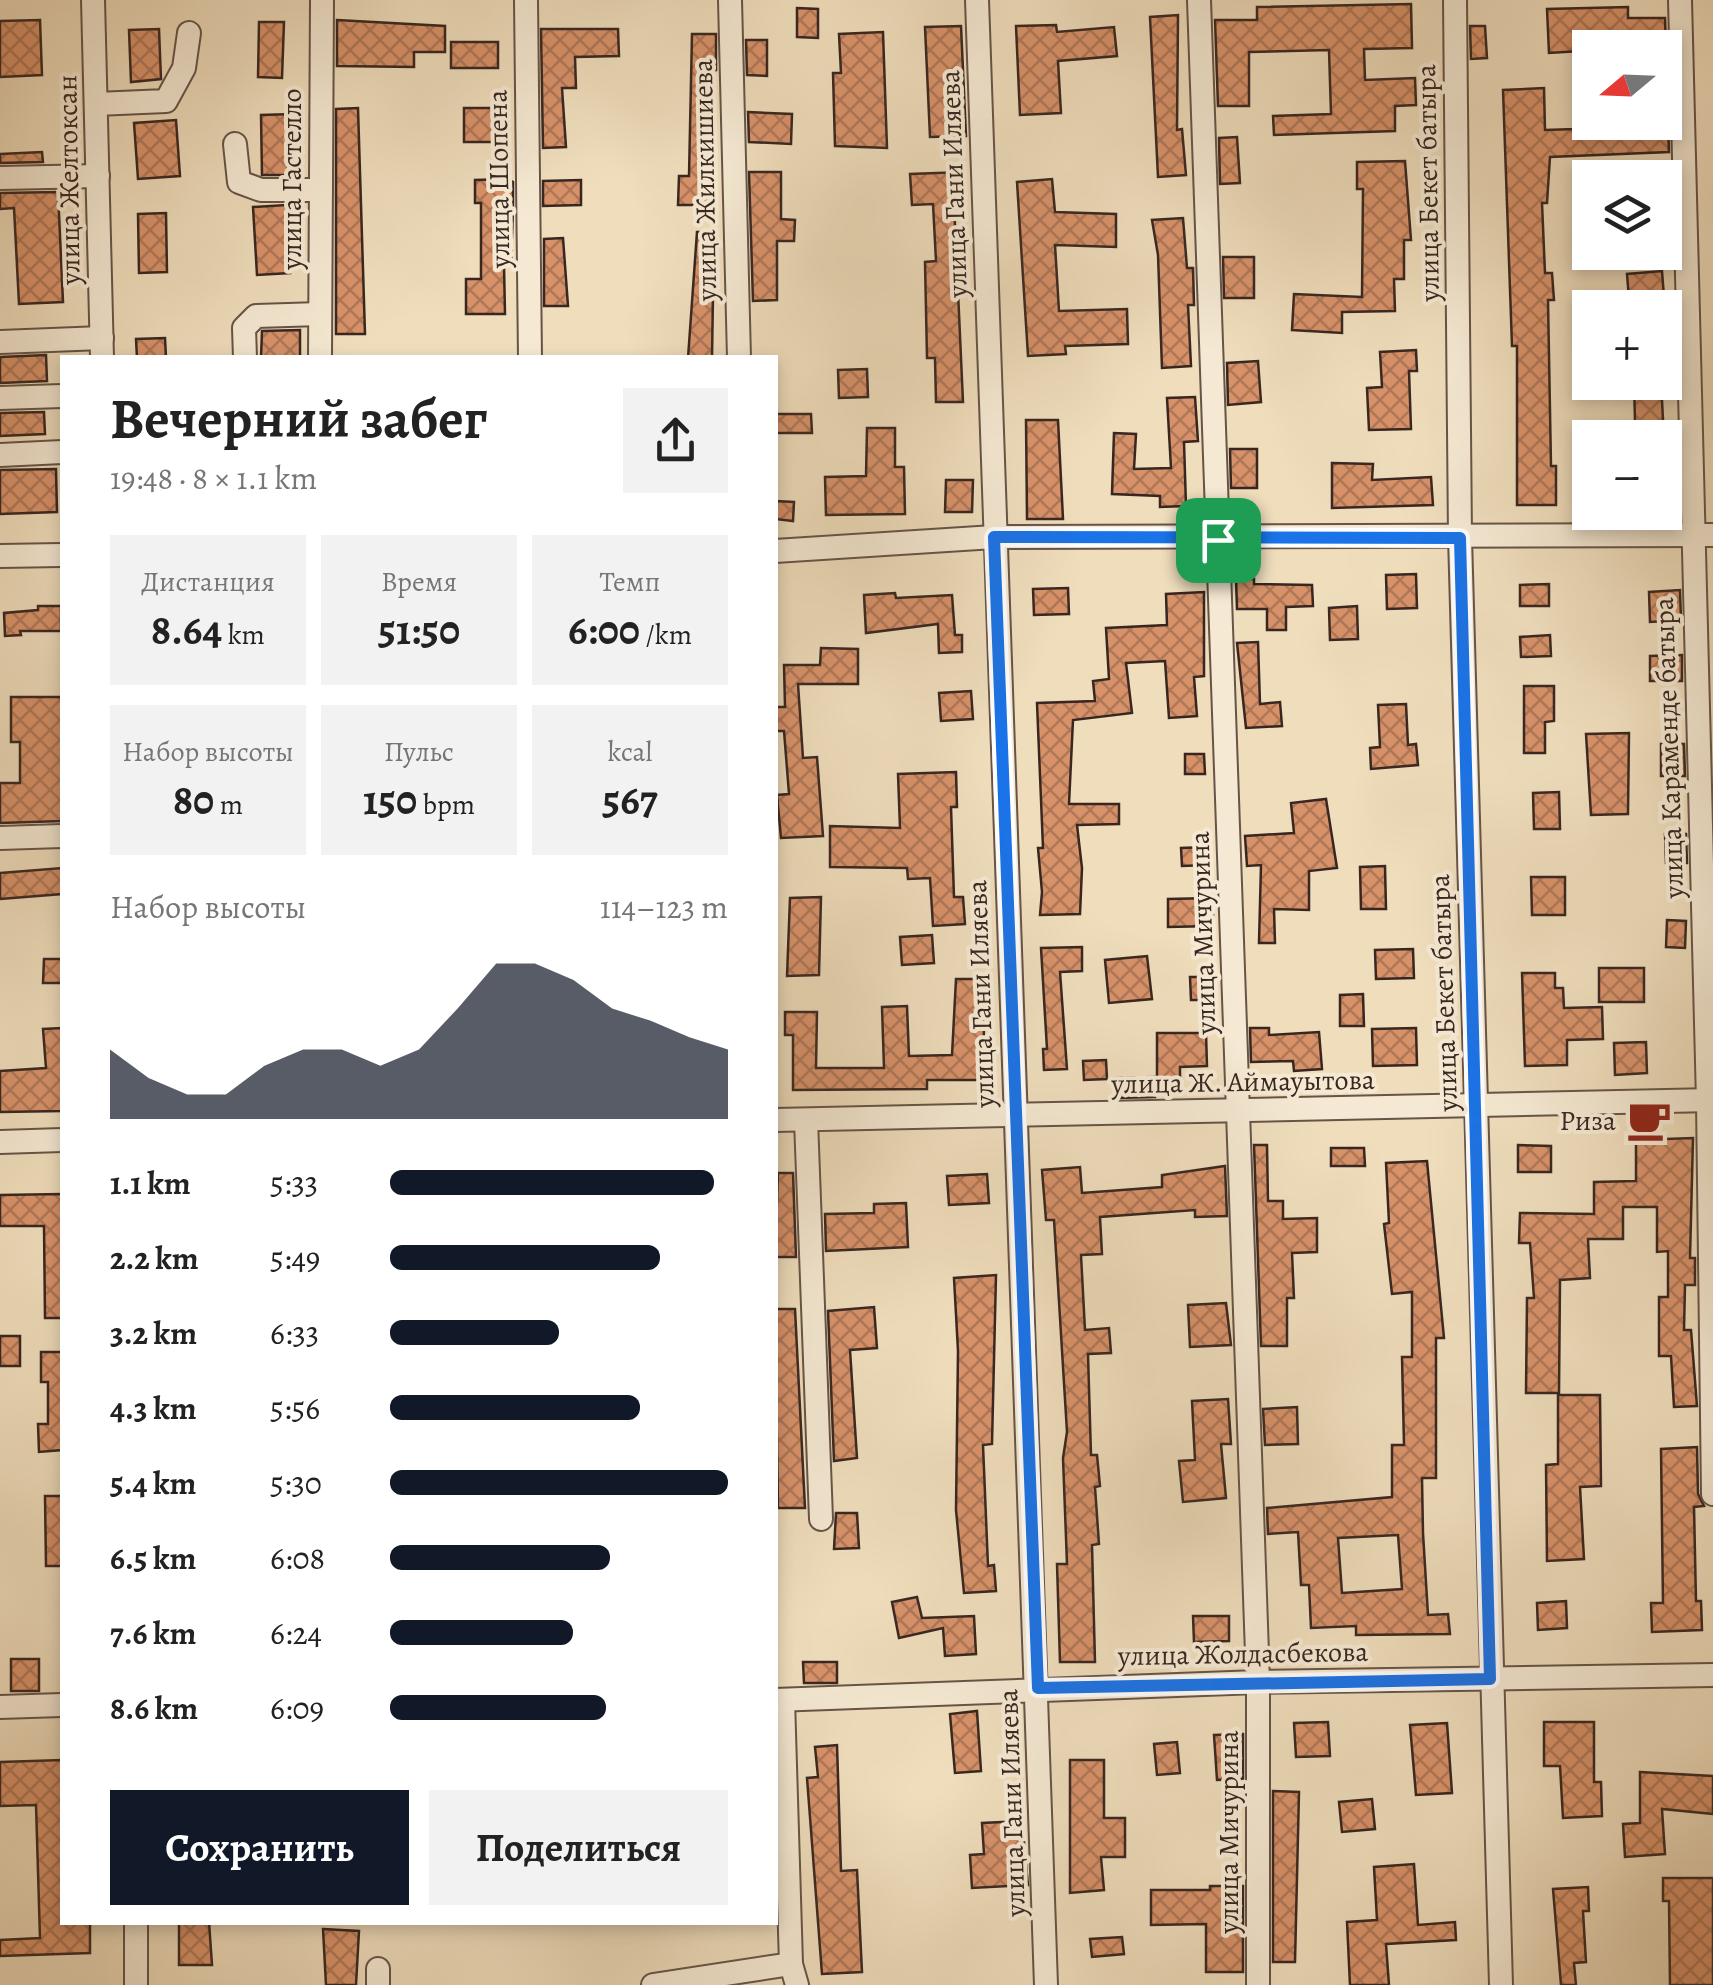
<!DOCTYPE html>
<html lang="ru">
<meta charset="utf-8">
<style>
body{margin:0;font-family:Alegreya,serif;background:#f2f2f2;color:#222;height:100vh;display:flex;flex-direction:column;font-size:38px;white-space:nowrap}
*{box-sizing:border-box;margin:0}
p{font-size:32px;color:#767676}
.icon{flex:none;width:55px;height:55px;fill:none;stroke:currentColor;stroke-width:2;stroke-linecap:round;stroke-linejoin:round}
.map{position:relative;flex:1;overflow:hidden}
.panel{position:absolute;left:60px;top:355px;width:718px;height:1570px;display:flex;flex-direction:column;background:#fff;border-radius:0px;box-shadow:0 5px 15px #0003}
.panel>*{flex:none}
.needle{width:65px;rotate:251deg}
.fabs{position:absolute;left:1572px;top:30px;display:grid;gap:20px}
.fabs a{display:grid;place-items:center;width:110px;height:110px;border-radius:0px;background:#fff;box-shadow:0 5px 15px #0003;font-size:50px}
.pin{position:absolute;display:grid;place-items:center;width:85px;height:85px;color:#fff;margin:-42px;border-radius:20px;box-shadow:0 5px 15px #0006}
.round{display:grid;place-items:center;flex:none;width:105px;height:105px;border-radius:0px;background:#f2f2f2}
.overview{display:flex;align-items:center;justify-content:space-between;height:170px;padding:0 50px}
h1{font-size:55px;font-weight:700;line-height:75px}
.metrics{display:grid;grid-template-columns:repeat(3,1fr);gap:15px;height:170px;padding:10px 50px}
.metrics div{display:grid;align-content:center;border-radius:0px;background:#f2f2f2;text-align:center}
.metrics b{font-size:42px;font-weight:700}
.metrics small{font-size:28px;font-weight:400}
.metrics p{font-size:28px}
.chart{height:280px;padding:20px 50px}
.chart p{display:flex;justify-content:space-between}
.chart svg{width:100%;height:180px;margin-top:10px;fill:#111827;opacity:.7}
.button{display:flex;gap:20px;margin-top:auto;padding:20px 50px}
.button a{flex:1;height:115px;border-radius:0px;background:#111827;color:#fff;font-size:40px;font-weight:700;line-height:115px;text-align:center}
.button a+a{background:#f2f2f2;color:#222}
ul{padding:0 50px;list-style:none;font-size:32px}
li{display:grid;grid-template-columns:160px 120px 1fr;align-items:center;height:75px}
li i{height:25px;border-radius:12px;background:#111827}
.map>svg:first-child{display:block}
</style>
<div class="map">
<svg width="1713" height="1985" viewBox="0 0 1713 1985">
<defs>
<pattern id="building-cross-hatch" width="8" height="8" patternUnits="userSpaceOnUse" patternTransform="scale(2.5)"><rect width="8" height="8" fill="#d8926a"/><path d="M0 0l8 8M0 8l8-8" fill="none" stroke="#b07757"/></pattern>
</defs>
<rect width="100%" height="100%" fill="#efddbc"/>
<filter id="stains"><feTurbulence type="fractalNoise" baseFrequency=".002" numOctaves="4"/><feColorMatrix values="0 0 0 0 .2 0 0 0 0 .09 0 0 0 0 .02 0 0 0 .5 -.17"/></filter>
<radialGradient id="worn" r=".72"><stop offset=".6" stop-color="#630" stop-opacity="0"/><stop offset="1" stop-color="#630" stop-opacity=".3"/></radialGradient>
<g fill="url(#building-cross-hatch)" stroke="#382721" stroke-width="2.5" fill-rule="evenodd">
<polygon points="1411,4 1412,48 1364,49 1365,80 1415,78 1416,105 1395,106 1395,131 1274,135 1273,116 1331,114 1329,50 1249,52 1249,106 1218,106 1215,20 1257,20 1257,7"/>
<polygon points="1628,7 1628,18 1665,18 1666,48 1580,48 1580,51 1549,53 1547,9"/>
<polygon points="797,8 818,9 818,38 797,37"/>
<polygon points="1178,15 1177,130 1182,129 1186,175 1158,177 1150,17"/>
<polygon points="40,20 42,75 0,77 0,21"/>
<polygon points="337,20 445,26 445,52 414,52 414,67 337,66"/>
<polygon points="259,22 284,22 282,78 258,77"/>
<polygon points="1056,25 1057,32 1114,27 1117,56 1058,61 1061,113 1020,115 1016,26"/>
<polygon points="961,26 966,136 930,137 925,27"/>
<polygon points="1470,26 1485,26 1487,58 1471,59"/>
<polygon points="159,29 161,79 131,82 129,30"/>
<polygon points="541,29 618,29 619,56 575,57 576,88 562,88 566,147 543,148"/>
<polygon points="883,32 887,148 835,146 833,73 841,73 839,34"/>
<polygon points="692,34 716,34 716,70 710,70 711,205 678,205 679,176 689,176"/>
<polygon points="746,40 767,40 767,76 747,75"/>
<rect x="451" y="42" width="47" height="26"/>
<polygon points="1544,88 1545,130 1575,129 1575,122 1668,123 1669,152 1550,157 1547,203 1542,203 1545,273 1552,273 1554,300 1548,300 1551,466 1556,466 1556,505 1517,505 1517,346 1512,346 1503,90"/>
<polygon points="358,108 365,334 336,334 336,109"/>
<rect x="464" y="108" width="42" height="34"/>
<polygon points="748,112 792,114 791,144 749,142"/>
<polygon points="293,114 295,175 262,175 261,115"/>
<polygon points="176,120 180,176 138,179 134,123"/>
<polygon points="1237,137 1240,183 1220,184 1219,138"/>
<polygon points="42,152 43,162 0,163 0,154"/>
<polygon points="1405,161 1411,240 1404,240 1404,279 1394,279 1395,311 1342,312 1342,333 1292,330 1294,294 1362,297 1363,189 1357,189 1357,162"/>
<polygon points="749,172 781,172 781,219 795,220 794,241 777,241 777,300 753,301"/>
<polygon points="964,172 965,202 954,203 963,402 936,402 935,358 927,358 925,262 936,261 933,204 912,205 910,174"/>
<polygon points="508,179 513,182 513,207 511,265 504,265 505,314 466,314 466,279 481,279 481,203 475,203 475,180"/>
<polygon points="1052,179 1055,212 1116,214 1116,247 1055,245 1059,311 1127,309 1128,344 1065,346 1066,354 1028,356 1017,182"/>
<polygon points="581,180 581,205 543,206 543,181"/>
<polygon points="58,192 63,302 19,304 14,208 0,209 0,193"/>
<polygon points="286,205 290,273 257,275 253,207"/>
<polygon points="166,213 167,272 139,273 138,214"/>
<polygon points="1183,218 1187,268 1193,268 1194,305 1188,305 1191,366 1162,368 1158,255 1152,220"/>
<polygon points="697,232 714,232 712,358 688,358"/>
<polygon points="563,238 568,306 544,306 544,239"/>
<polygon points="1223,257 1254,257 1254,298 1224,298"/>
<polygon points="1662,271 1664,297 1629,299 1627,274"/>
<polygon points="300,330 300,358 261,358 262,331"/>
<polygon points="165,338 166,358 137,358 136,339"/>
<polygon points="1416,350 1417,371 1409,371 1411,429 1369,430 1367,388 1382,387 1380,352"/>
<polygon points="46,355 47,381 0,383 0,357"/>
<polygon points="1258,361 1261,402 1228,405 1227,363"/>
<polygon points="867,369 868,397 839,398 838,370"/>
<polygon points="1634,382 1661,382 1664,438 1624,438 1623,422 1635,421"/>
<polygon points="1195,397 1198,441 1184,442 1186,506 1160,507 1160,496 1112,494 1114,433 1136,434 1134,469 1171,468 1167,398"/>
<polygon points="44,412 45,434 0,436 0,413"/>
<polygon points="775,414 811,414 812,433 775,433"/>
<polygon points="1026,420 1058,420 1063,519 1027,519"/>
<polygon points="867,428 895,428 895,467 904,467 905,514 826,515 825,477 866,476"/>
<polygon points="1230,449 1257,449 1257,488 1231,488"/>
<polygon points="1332,463 1373,464 1372,480 1431,477 1433,505 1332,508"/>
<polygon points="56,469 57,512 0,514 0,470"/>
<polygon points="946,480 973,480 972,512 945,512"/>
<polygon points="775,501 794,502 793,521 775,519"/>
<polygon points="1416,574 1417,608 1387,609 1386,575"/>
<polygon points="1236,579 1254,579 1254,584 1312,585 1313,606 1286,607 1286,630 1267,630 1267,609 1237,609"/>
<polygon points="1549,584 1549,606 1520,606 1520,585"/>
<polygon points="1068,588 1069,614 1034,615 1033,589"/>
<polygon points="1680,590 1681,620 1650,622 1649,592"/>
<polygon points="1204,592 1204,676 1194,677 1197,716 1169,718 1165,661 1126,663 1132,713 1073,720 1069,804 1119,804 1119,824 1077,825 1082,868 1080,914 1040,915 1042,892 1038,848 1043,848 1037,703 1095,701 1093,681 1109,679 1106,628 1167,625 1166,594"/>
<polygon points="895,593 896,598 952,595 955,635 962,635 962,652 939,653 938,624 866,633 864,595"/>
<polygon points="38,606 61,606 61,631 20,631 21,635 5,636 4,613 38,610"/>
<polygon points="1357,606 1358,639 1330,640 1329,608"/>
<polygon points="1550,635 1551,656 1521,657 1520,637"/>
<polygon points="1258,642 1260,704 1280,702 1282,726 1246,728 1237,643"/>
<polygon points="821,648 858,649 858,684 798,684 803,758 817,757 823,836 781,838 777,795 789,794 784,731 777,731 775,707 785,707 784,665 820,665"/>
<polygon points="1682,655 1682,681 1650,681 1650,656"/>
<polygon points="1524,686 1554,686 1554,721 1545,722 1545,753 1524,753"/>
<polygon points="971,691 973,719 941,721 939,693"/>
<polygon points="11,697 62,697 62,821 0,823 0,783 20,783 20,742 11,742"/>
<polygon points="1406,704 1408,745 1416,744 1418,765 1371,769 1370,748 1380,747 1378,705"/>
<polygon points="1629,733 1628,814 1591,815 1586,734"/>
<polygon points="1661,744 1684,744 1685,776 1661,776"/>
<polygon points="1185,754 1204,754 1205,774 1185,774"/>
<polygon points="956,772 957,807 951,807 954,897 963,897 965,924 933,926 930,878 908,879 907,868 830,867 830,826 900,828 898,774"/>
<polygon points="1559,792 1560,829 1534,829 1533,793"/>
<polygon points="1326,799 1337,868 1309,871 1309,910 1274,909 1275,943 1259,943 1261,865 1247,866 1245,836 1294,833 1291,803"/>
<polygon points="1665,834 1686,834 1687,863 1666,863"/>
<polygon points="1207,847 1207,865 1182,866 1181,848"/>
<polygon points="1385,866 1386,909 1361,909 1360,867"/>
<polygon points="62,868 62,894 0,899 0,873"/>
<polygon points="1531,877 1565,877 1565,915 1532,915"/>
<polygon points="821,897 819,975 787,976 790,898"/>
<polygon points="1213,898 1213,926 1168,927 1168,899"/>
<polygon points="1667,920 1686,921 1685,948 1666,947"/>
<polygon points="932,935 934,963 902,965 900,937"/>
<polygon points="1082,947 1082,971 1060,972 1067,1069 1044,1070 1043,1049 1047,1049 1041,948"/>
<polygon points="1413,949 1414,978 1376,979 1375,950"/>
<polygon points="1147,956 1152,999 1109,1003 1105,960"/>
<polygon points="44,959 62,959 62,983 43,983"/>
<rect x="1599" y="968" width="45" height="34"/>
<polygon points="1522,973 1555,973 1555,988 1563,988 1564,1008 1602,1007 1603,1039 1567,1040 1567,1065 1525,1066"/>
<polygon points="1190,977 1212,977 1213,1000 1191,1000"/>
<polygon points="956,979 986,979 982,1080 927,1080 927,1089 793,1090 793,1035 785,1035 785,1012 817,1012 816,1068 884,1068 882,1007 907,1006 909,1056 952,1055"/>
<polygon points="1363,994 1364,1026 1340,1026 1340,995"/>
<polygon points="62,1028 62,1111 0,1112 0,1071 46,1068 43,1029"/>
<polygon points="1250,1028 1269,1028 1269,1035 1319,1032 1322,1069 1294,1071 1293,1061 1251,1062"/>
<polygon points="1416,1028 1417,1065 1373,1066 1372,1029"/>
<polygon points="1157,1033 1206,1033 1207,1066 1180,1067 1180,1082 1157,1083"/>
<polygon points="1646,1042 1647,1073 1615,1075 1614,1043"/>
<polygon points="1106,1060 1107,1079 1084,1080 1083,1061"/>
<polygon points="1155,1077 1155,1097 1117,1098 1116,1078"/>
<polygon points="1693,1138 1690,1258 1695,1258 1695,1285 1685,1285 1684,1330 1691,1330 1697,1406 1674,1407 1671,1356 1659,1356 1659,1297 1668,1297 1668,1251 1657,1252 1657,1207 1623,1207 1623,1239 1588,1239 1590,1278 1560,1280 1559,1393 1526,1393 1527,1298 1534,1298 1530,1243 1519,1243 1520,1213 1594,1214 1594,1182 1636,1181 1636,1140"/>
<polygon points="1254,1145 1267,1145 1268,1201 1283,1201 1283,1219 1317,1218 1317,1252 1292,1253 1294,1298 1287,1298 1287,1346 1261,1346"/>
<polygon points="1518,1145 1551,1146 1551,1172 1518,1172"/>
<polygon points="1331,1148 1364,1148 1365,1166 1331,1166"/>
<path d="M1427 1161 1444 1338H1436V1478H1422L1423 1533 1428 1615 1448 1614 1450 1634 1356 1635V1626L1311 1628 1309 1585H1301L1298 1532 1268 1534 1267 1508 1392 1497V1445H1404L1402 1357H1412V1292L1392 1294 1384 1224 1389 1223 1386 1163ZM1398 1535 1402 1589 1342 1593 1338 1538Z"/>
<polygon points="1225,1166 1227,1216 1195,1217 1195,1210 1100,1217 1102,1254 1081,1255 1085,1330 1109,1328 1111,1353 1088,1354 1091,1455 1097,1455 1100,1486 1095,1487 1099,1544 1092,1545 1095,1662 1060,1662 1057,1564 1067,1564 1063,1458 1067,1432 1054,1220 1046,1220 1042,1170 1080,1167 1082,1193 1162,1187 1162,1175"/>
<polygon points="778,1173 793,1173 796,1257 775,1257"/>
<polygon points="987,1174 989,1203 949,1205 947,1176"/>
<polygon points="62,1194 62,1318 45,1318 44,1226 0,1226 0,1195"/>
<polygon points="906,1203 908,1247 826,1251 825,1214 874,1213 874,1204"/>
<polygon points="996,1275 992,1444 983,1445 988,1566 994,1565 996,1591 964,1593 956,1510 958,1351 954,1278"/>
<polygon points="1226,1303 1231,1345 1190,1347 1188,1305"/>
<polygon points="874,1307 877,1348 850,1350 857,1458 834,1461 828,1311"/>
<polygon points="775,1309 795,1309 805,1508 778,1508"/>
<rect x="0" y="1336" width="20" height="30"/>
<polygon points="41,1352 62,1352 62,1450 39,1452 38,1424 48,1424 48,1382 41,1382"/>
<polygon points="1558,1395 1600,1395 1601,1486 1580,1487 1584,1559 1547,1561 1546,1465 1558,1464"/>
<polygon points="1228,1399 1231,1444 1221,1444 1226,1498 1183,1502 1179,1461 1195,1460 1192,1401"/>
<polygon points="1297,1407 1298,1444 1265,1445 1263,1409"/>
<polygon points="1697,1447 1698,1494 1704,1506 1694,1507 1696,1601 1701,1601 1702,1630 1652,1632 1651,1603 1663,1603 1661,1449"/>
<polygon points="45,1496 62,1496 62,1566 46,1566"/>
<polygon points="836,1513 857,1513 859,1548 834,1549"/>
<polygon points="917,1597 922,1618 974,1616 976,1654 945,1656 943,1628 899,1638 892,1602"/>
<polygon points="1566,1601 1567,1628 1538,1630 1537,1603"/>
<polygon points="1193,1616 1229,1616 1229,1641 1194,1642"/>
<rect x="11" y="1659" width="28" height="32"/>
<polygon points="803,1662 837,1662 837,1683 804,1683"/>
<polygon points="977,1711 981,1771 955,1773 950,1714"/>
<polygon points="1328,1722 1330,1756 1296,1757 1294,1723"/>
<polygon points="1544,1722 1594,1722 1594,1782 1601,1782 1602,1816 1563,1818 1560,1766 1544,1766"/>
<polygon points="1447,1723 1452,1793 1416,1795 1410,1725"/>
<polygon points="1243,1734 1243,1779 1217,1780 1214,1735"/>
<polygon points="1177,1742 1180,1773 1157,1775 1154,1744"/>
<polygon points="837,1745 841,1871 857,1870 862,1972 822,1974 807,1778 818,1777 815,1747"/>
<polygon points="62,1760 62,1922 90,1922 90,1953 0,1956 0,1940 40,1938 36,1805 0,1806 0,1762"/>
<polygon points="1070,1760 1104,1760 1104,1818 1125,1818 1125,1857 1101,1857 1104,1890 1070,1893"/>
<polygon points="1640,1772 1713,1776 1713,1814 1662,1809 1665,1854 1625,1857 1623,1824 1640,1823"/>
<polygon points="1273,1791 1299,1792 1295,1962 1273,1962"/>
<polygon points="1372,1799 1375,1829 1342,1832 1339,1802"/>
<polygon points="1022,1821 1028,1885 972,1888 970,1855 984,1854 982,1823"/>
<polygon points="1414,1864 1418,1925 1455,1922 1456,1940 1386,1944 1389,1985 1350,1985 1347,1922 1377,1920 1374,1867"/>
<polygon points="1663,1878 1713,1878 1713,1985 1670,1985 1669,1901 1663,1901"/>
<polygon points="1210,1886 1243,1886 1243,1972 1206,1972 1206,1924 1151,1925 1151,1890 1210,1890"/>
<polygon points="1588,1887 1589,1911 1583,1911 1586,1962 1574,1963 1576,1985 1561,1985 1553,1889"/>
<polygon points="179,1922 209,1922 212,1965 179,1965"/>
<polygon points="323,1929 359,1931 356,1985 326,1985"/>
<polygon points="1122,1937 1124,1954 1092,1957 1090,1939"/>
</g>
<g fill="none" stroke-linecap="round" stroke-linejoin="round">
<g stroke="#665448" stroke-width="26">
<g id="minor">
<polyline points="93,0 102,358"/>
<polyline points="526,0 530,358"/>
<polyline points="730,0 739,358"/>
<polyline points="977,0 1046,1985"/>
<polyline points="1199,0 1258,1682 1258,1985"/>
<polyline points="1455,0 1460,537 1501,1985"/>
<polyline points="1680,0 1708,1101 1713,1494"/>
<polyline points="96,104 166,101 184,68 189,33"/>
<polyline points="235,144 239,182 261,190 321,190"/>
<polyline points="0,178 98,176"/>
<polyline points="0,342 102,338"/>
<polyline points="245,358 244,328 256,316 320,314"/>
<polyline points="320,358 322,0"/>
<polyline points="0,398 62,396"/>
<polyline points="0,455 62,452"/>
<polyline points="775,551 994,537 1713,535"/>
<polyline points="0,556 62,555"/>
<polyline points="0,838 62,836"/>
<polyline points="775,1120 1713,1100"/>
<polyline points="806,1120 821,1519"/>
<polyline points="0,1142 62,1140"/>
<polyline points="775,1700 1258,1682 1713,1675"/>
<polyline points="783,1700 791,1964 797,1985"/>
<polyline points="0,1707 62,1705"/>
<polyline points="136,1922 136,1985"/>
<polyline points="378,1969 378,1985"/>
<polyline points="653,1985 791,1964"/>
</g>
</g>
<use href="#minor" stroke="#f5e9d3" stroke-width="22"/>
</g>
<g fill="none" stroke-linecap="round" stroke-linejoin="round">
<g stroke="#fff" stroke-width="20">
<polygon id="route" points="994,537 1460,538 1490,1679 1038,1688"/>
</g>
<use href="#route" stroke="#1a73e8" stroke-width="12"/>
</g>
<defs>
<g id="cafe-bare" transform="scale(3.45)"><path d="M-5.5-4.5H6V0H3Q3 3.5 0 3.5H-2.5Q-5.5 3.5-5.5 0ZM3-3.2v2h1.7v-2ZM-6 4.5H4V6H-6Z" fill="#8f2418" stroke="#f5e9d3" stroke-width="2.5" paint-order="stroke"/></g>
</defs>
<g fill-rule="evenodd">
<use href="#cafe-bare" x="1649" y="1120"/>
</g>
<g text-anchor="middle" stroke-width="8" stroke-linejoin="round" paint-order="stroke">
<g font-size="28" fill="#382721" stroke="#f5e9d3">
<text transform="translate(291 179) rotate(-90)" y="10">улица Гастелло</text>
<text transform="translate(498 179) rotate(-91)" y="10">улица Шопена</text>
<text transform="translate(68 180) rotate(-91)" y="10">улица Желтоксан</text>
<text transform="translate(704 180) rotate(-91)" y="10">улица Жилкишиева</text>
<text transform="translate(1427 183) rotate(-91)" y="10">улица Бекет батыра</text>
<text transform="translate(953 184) rotate(-92)" y="10">улица Гани Иляева</text>
<text transform="translate(1668 748) rotate(-92)" y="10">улица Караменде батыра</text>
<text transform="translate(1202 933) rotate(-92)" y="10">улица Мичурина</text>
<text transform="translate(1443 993) rotate(-92)" y="10">улица Бекет батыра</text>
<text transform="translate(980 994) rotate(-92)" y="10">улица Гани Иляева</text>
<text transform="translate(1243 1081) rotate(-1)" y="10">улица Ж. Аймауытова</text>
<text transform="translate(1243 1653) rotate(-1)" y="10">улица Жолдасбекова</text>
<text transform="translate(1011 1803) rotate(-92)" y="10">улица Гани Иляева</text>
<text transform="translate(1228 1832) rotate(-90)" y="10">улица Мичурина</text>
</g>
<g font-size="28" fill="#382721" stroke="#f5e9d3" text-anchor="end">
<text x="1616" y="1130">Риза</text>
</g>
</g>
<rect width="100%" height="100%" filter="url(#stains)"/>
<rect width="100%" height="100%" fill="url(#worn)"/>
</svg>
<div class="fabs">
<a><svg class="needle" viewBox="-14 -14 28 28"><path d="M0-13l5 13h-10z" fill="#e53935"/><path d="M0 13l5-13h-10z" fill="#767676"/></svg></a>
<a><svg class="icon" aria-label="layers" viewBox="0 0 24 24"><path d="M12 4l9 5-9 5-9-5zM3 14l9 5 9-5"/></svg></a>
<a>+</a>
<a>−</a>
</div>
<div class="pin" style="left:1218px;top:540px;background:#1e9e55"><svg class="icon" aria-label="arrive" viewBox="0 0 24 24"><path d="M6 21V4h12l-3 4 3 4H6"/></svg></div>
<section class="panel">
<div class="overview"><div><h1>Вечерний забег</h1><p>19:48 · 8 × 1.1 km</p></div><a class="round"><svg class="icon" aria-label="share" viewBox="0 0 24 24"><path d="M12 15V3M7 8l5-5 5 5M5 13v7h14v-7"/></svg></a></div>
<div class="metrics">
<div><p>Дистанция</p><b>8.64<small> km</small></b></div>
<div><p>Время</p><b>51:50</b></div>
<div><p>Темп</p><b>6:00<small> /km</small></b></div>
</div>
<div class="metrics">
<div><p>Набор высоты</p><b>80<small> m</small></b></div>
<div><p>Пульс</p><b>150<small> bpm</small></b></div>
<div><p>kcal</p><b>567</b></div>
</div>
<div class="chart"><p><span>Набор высоты</span>114–123 m</p>
<svg viewBox="0 0 160 44" preserveAspectRatio="none"><path d="M0 44V27L10 34L20 38L30 38L40 31L50 27L60 27L70 31L80 27L90 17L100 6L110 6L120 10L130 17L140 20L150 24L160 27V44z"/></svg>
</div>
<ul>
<li><b>1.1 km</b>5:33<i style="width:96%"></i></li>
<li><b>2.2 km</b>5:49<i style="width:80%"></i></li>
<li><b>3.2 km</b>6:33<i style="width:50%"></i></li>
<li><b>4.3 km</b>5:56<i style="width:74%"></i></li>
<li><b>5.4 km</b>5:30<i style="width:100%"></i></li>
<li><b>6.5 km</b>6:08<i style="width:65%"></i></li>
<li><b>7.6 km</b>6:24<i style="width:54%"></i></li>
<li><b>8.6 km</b>6:09<i style="width:64%"></i></li>
</ul>
<div class="button"><a>Сохранить</a><a>Поделиться</a></div>
</section>
</div>
